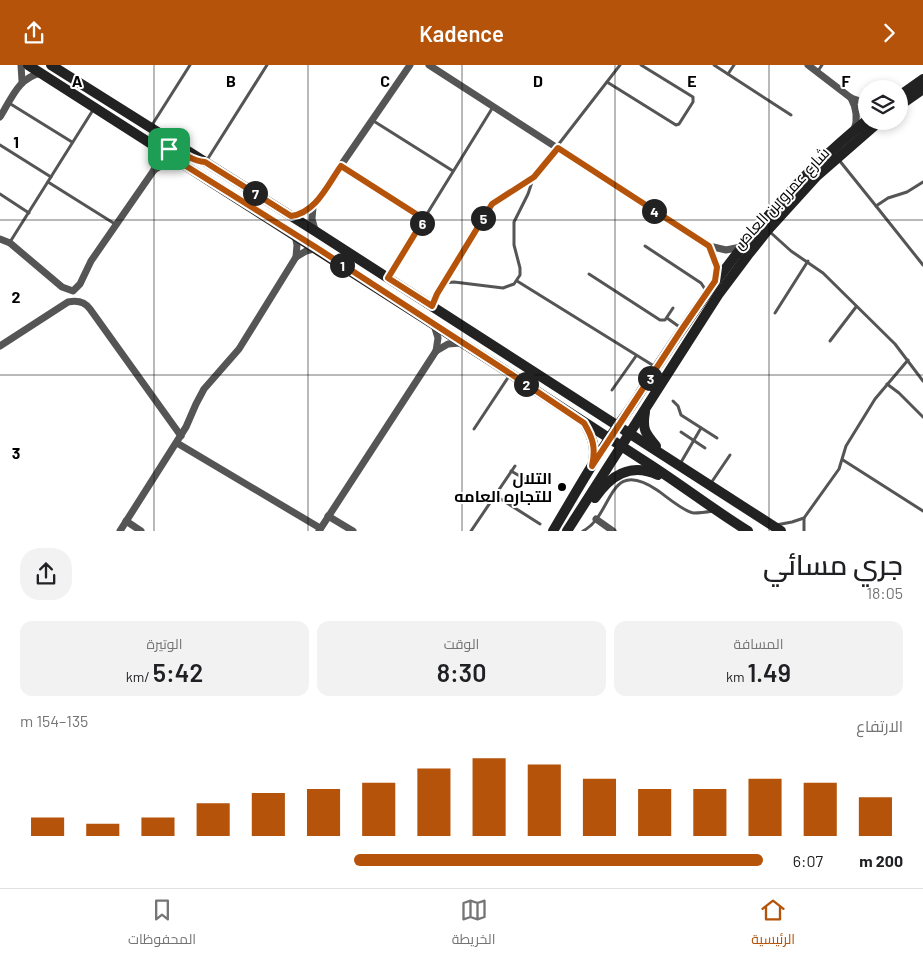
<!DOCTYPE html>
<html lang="ar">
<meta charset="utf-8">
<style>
body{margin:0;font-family:Barlow,Cairo,sans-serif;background:#f2f2f2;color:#202124;direction:rtl;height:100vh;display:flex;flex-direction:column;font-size:19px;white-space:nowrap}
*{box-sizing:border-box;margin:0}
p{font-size:16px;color:#757577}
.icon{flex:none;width:28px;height:28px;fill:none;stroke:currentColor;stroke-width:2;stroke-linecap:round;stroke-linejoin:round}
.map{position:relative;height:466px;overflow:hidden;direction:ltr}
.details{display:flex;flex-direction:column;background:#fff;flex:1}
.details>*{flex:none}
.fabs{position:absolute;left:858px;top:15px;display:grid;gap:10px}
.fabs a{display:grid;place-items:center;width:50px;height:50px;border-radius:50%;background:#fff;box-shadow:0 2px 8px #0003;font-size:25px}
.pin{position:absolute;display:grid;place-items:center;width:42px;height:42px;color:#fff;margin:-21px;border-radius:10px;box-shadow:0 2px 8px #0006}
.km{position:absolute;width:25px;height:25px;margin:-12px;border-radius:50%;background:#222;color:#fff;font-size:14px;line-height:25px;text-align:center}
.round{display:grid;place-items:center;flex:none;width:52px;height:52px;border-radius:20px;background:#f2f2f2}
.summary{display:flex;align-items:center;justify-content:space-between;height:85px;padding:0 20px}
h1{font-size:28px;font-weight:600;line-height:38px}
.stats{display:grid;grid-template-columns:repeat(3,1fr);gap:8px;height:85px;padding:5px 20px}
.stats div{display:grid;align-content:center;border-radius:12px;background:#f2f2f2;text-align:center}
.stats b{font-size:25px;font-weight:600}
.stats small{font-size:14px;font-weight:400}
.stats p{font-size:14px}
.chart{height:140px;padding:10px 20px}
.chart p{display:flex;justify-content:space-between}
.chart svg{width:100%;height:90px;margin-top:5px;stroke:#b45309;stroke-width:6}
ul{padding:0 20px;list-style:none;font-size:16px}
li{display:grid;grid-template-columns:80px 60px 1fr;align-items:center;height:38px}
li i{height:12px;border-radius:6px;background:#b45309}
header{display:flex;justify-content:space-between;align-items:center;height:65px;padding:0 20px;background:#b45309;color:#fff;font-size:22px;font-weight:600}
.tabs{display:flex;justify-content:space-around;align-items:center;height:70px;border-top:1px solid #e0e0e0;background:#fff;font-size:14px;color:#757577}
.tabs a{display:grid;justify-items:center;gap:2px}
.tabs .current{color:#b45309}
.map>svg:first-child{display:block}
</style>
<header><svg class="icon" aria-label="forward" viewBox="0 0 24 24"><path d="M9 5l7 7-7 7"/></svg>Kadence<svg class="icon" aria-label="share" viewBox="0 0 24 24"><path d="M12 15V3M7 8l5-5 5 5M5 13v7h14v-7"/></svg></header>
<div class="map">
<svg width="923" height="466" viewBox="0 0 923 466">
<rect width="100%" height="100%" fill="#fff"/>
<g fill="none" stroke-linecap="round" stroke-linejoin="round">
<g stroke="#555" stroke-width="3">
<polyline points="714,0 791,50"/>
<polyline points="818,6 822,0"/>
<polyline points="728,9 734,0"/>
<polyline points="607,17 676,60 679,59 693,37 693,32 641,0"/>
<polyline points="9,38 72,77"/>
<polyline points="372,55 453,106"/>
<polyline points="152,60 190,0"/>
<polyline points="0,80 51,112"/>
<polyline points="207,95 267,0"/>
<polyline points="839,95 876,141"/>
<polyline points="341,101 424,154"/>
<polyline points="48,117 115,159"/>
<polyline points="923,117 907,127 888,133 876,141 923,200"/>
<polyline points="0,129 29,148"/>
<polyline points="770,167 791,186 823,208 895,279 923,316"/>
<polyline points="10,177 93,45"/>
<polyline points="645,181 701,218 707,227"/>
<polyline points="589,209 660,255 665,255 673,243"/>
<polyline points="388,212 493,42"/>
<polyline points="517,216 654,301"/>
<polyline points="444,217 492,139 534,112"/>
<polyline points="433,238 437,229 444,218 454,217 503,223 514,219 520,210 520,203 514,180 514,157 528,129 534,111 620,0"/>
<polyline points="775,248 808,196"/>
<polyline points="667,253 681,263"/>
<polyline points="830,276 856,242"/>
<polyline points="887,319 899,328 923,352"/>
<polyline points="612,325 636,291"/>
<polyline points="673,336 678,341 681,350 717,373"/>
<polyline points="474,364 509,311"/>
<polyline points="681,367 705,383"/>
<polyline points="843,395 923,446"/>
<polyline points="680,399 701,363"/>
<polyline points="511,406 532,418"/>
<polyline points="711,418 730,390"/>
<polyline points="496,431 540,459"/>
<polyline points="804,453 804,466"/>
<polyline points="776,460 792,457 804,453 839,404 846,381 875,334 908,295"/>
<polyline points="471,466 515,401"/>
<path d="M583 466C614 450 607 391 657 425 666 431 684 447 694 448 700 448 707 447 713 446"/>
</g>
<g stroke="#555" stroke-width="7">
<polyline points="21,0 22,16"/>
<polyline points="429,0 709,181 726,185 741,182"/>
<polyline points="808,0 851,33 866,38"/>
<path d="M851 33C857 44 858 54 854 65"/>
<path d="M0 52C12 33 18 13 41 8"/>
<polyline points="154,105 156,96 162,86"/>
<polyline points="313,142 312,154 315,165"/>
<polyline points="291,151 301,149 313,141 410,0"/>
<polyline points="295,170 297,180 296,192"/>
<polyline points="0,174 10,178 62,222 73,226 80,219 91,196 154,105 174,93"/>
<path d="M709 182C715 191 719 203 716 214"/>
<path d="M0 281 68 237C77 235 85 237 90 244L181 371"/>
<polyline points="436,286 448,279 461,278"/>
<polyline points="177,378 320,463"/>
<polyline points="328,451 353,466"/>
<polyline points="596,454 613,466"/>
<polyline points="126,456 141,466"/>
<polyline points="120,466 186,362 196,339 204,324 239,284 296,192 306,186 317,183"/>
<polyline points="319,466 436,286 438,273 434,260"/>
</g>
<g stroke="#222" stroke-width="10">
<path d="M28 0 511 309C557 340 603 369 649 399 683 421 714 445 748 466"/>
<polyline points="51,0 315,166 781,466"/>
<polyline points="899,31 923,14"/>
<polyline points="899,41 923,24"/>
<path d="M645 347C642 364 645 368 656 381"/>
<path d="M585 359C592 372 596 382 593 397"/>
<path d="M595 433C610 411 630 397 658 410"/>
<path d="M553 466C572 434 590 402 610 372 620 357 631 343 640 328 705 227 771 132 866 56"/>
<polyline points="567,466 718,230 748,190 768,165 817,111 880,56"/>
</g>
</g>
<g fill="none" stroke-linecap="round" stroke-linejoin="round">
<g stroke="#fff" stroke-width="10">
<path id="route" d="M558 83 709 181 717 202 715 216 682 264 592 401C596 383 593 373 584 358L511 309 317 183 162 86C178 80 189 97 205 97L291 151C316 148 328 119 341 101L424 154 388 213 432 241 437 229 492 139 534 112Z"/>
</g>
<use href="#route" stroke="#b45309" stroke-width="6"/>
</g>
<path fill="none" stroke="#000" stroke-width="1" stroke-opacity="0.55" d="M154 0V466M308 0V466M462 0V466M615 0V466M769 0V466M0 155H923M0 310H923"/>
<circle fill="#000" stroke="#fff" stroke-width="2" cx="562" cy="422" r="5"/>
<g text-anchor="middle" stroke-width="4" stroke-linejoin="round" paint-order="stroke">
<g font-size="16" fill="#000" stroke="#fff">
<text transform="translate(781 133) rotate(-47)" y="6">شارع عمرو بن العاص</text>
</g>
<g font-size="16" font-weight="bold" fill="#000" stroke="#fff" text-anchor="end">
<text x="552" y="419">التلال<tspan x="552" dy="18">للتجاره العامه</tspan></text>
</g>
</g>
<g font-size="16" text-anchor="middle" font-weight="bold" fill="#000" stroke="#fff" stroke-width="4" stroke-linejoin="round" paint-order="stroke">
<text x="77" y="22">A</text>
<text x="231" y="22">B</text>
<text x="385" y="22">C</text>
<text x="538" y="22">D</text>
<text x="692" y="22">E</text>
<text x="846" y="22">F</text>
<text x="16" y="83">1</text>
<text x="16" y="238">2</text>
<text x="16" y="394">3</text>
</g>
</svg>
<div class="fabs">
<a><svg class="icon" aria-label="layers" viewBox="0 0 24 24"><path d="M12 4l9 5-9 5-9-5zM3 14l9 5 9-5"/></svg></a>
</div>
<div class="pin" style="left:169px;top:84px;background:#1e9e55"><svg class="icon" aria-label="arrive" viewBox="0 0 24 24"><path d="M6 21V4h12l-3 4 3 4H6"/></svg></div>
<b class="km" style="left:342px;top:200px">1</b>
<b class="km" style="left:526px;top:319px">2</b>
<b class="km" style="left:650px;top:313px">3</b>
<b class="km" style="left:654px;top:146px">4</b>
<b class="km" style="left:483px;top:153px">5</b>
<b class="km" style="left:422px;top:158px">6</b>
<b class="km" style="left:255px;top:128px">7</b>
</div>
<section class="details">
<div class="summary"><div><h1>جري مسائي</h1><p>18:05</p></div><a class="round"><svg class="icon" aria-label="share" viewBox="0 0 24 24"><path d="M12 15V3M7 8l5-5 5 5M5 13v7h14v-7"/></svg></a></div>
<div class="stats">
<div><p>المسافة</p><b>1.49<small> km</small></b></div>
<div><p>الوقت</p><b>8:30</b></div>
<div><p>الوتيرة</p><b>5:42<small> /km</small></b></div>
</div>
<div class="chart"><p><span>الارتفاع</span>135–154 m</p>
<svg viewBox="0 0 160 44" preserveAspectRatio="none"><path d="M5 44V35M15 44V38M25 44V35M35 44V28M45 44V23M55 44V21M65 44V18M75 44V11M85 44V6M95 44V9M105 44V16M115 44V21M125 44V21M135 44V16M145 44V18M155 44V25"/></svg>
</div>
<ul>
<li><b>200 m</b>6:07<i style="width:55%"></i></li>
</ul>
</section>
<nav class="tabs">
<a class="current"><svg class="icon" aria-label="home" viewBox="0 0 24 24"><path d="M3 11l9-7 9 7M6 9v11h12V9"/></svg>الرئيسية</a>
<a><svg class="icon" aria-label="map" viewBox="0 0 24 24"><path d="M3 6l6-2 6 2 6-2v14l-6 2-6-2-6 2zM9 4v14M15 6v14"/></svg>الخريطة</a>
<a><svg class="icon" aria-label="saved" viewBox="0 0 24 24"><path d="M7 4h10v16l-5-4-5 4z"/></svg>المحفوظات</a>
</nav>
